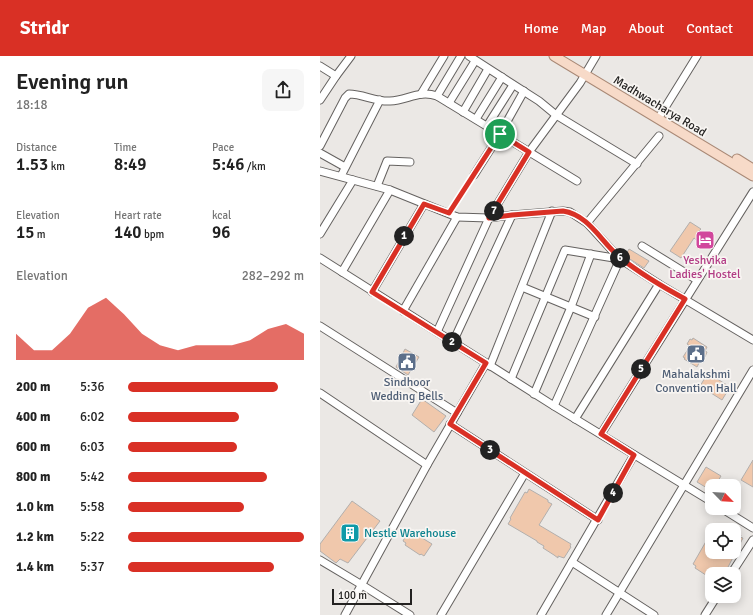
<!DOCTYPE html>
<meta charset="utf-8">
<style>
body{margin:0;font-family:Signika,sans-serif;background:#f6f6f6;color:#222;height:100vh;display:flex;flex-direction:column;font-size:15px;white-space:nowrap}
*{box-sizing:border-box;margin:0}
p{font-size:13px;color:#767676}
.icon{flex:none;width:22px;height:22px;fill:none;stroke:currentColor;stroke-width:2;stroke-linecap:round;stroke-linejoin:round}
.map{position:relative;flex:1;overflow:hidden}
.drawer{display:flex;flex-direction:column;background:#fff;width:320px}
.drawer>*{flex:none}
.needle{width:26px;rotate:115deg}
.buttons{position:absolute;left:385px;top:423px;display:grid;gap:8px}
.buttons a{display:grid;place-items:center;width:36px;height:36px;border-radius:8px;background:#fff;box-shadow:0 2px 10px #0003;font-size:20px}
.scale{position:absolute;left:12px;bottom:10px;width:80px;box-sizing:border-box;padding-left:4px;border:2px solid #232221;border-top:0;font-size:11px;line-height:14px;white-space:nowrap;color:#232221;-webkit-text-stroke:3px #f8f5f2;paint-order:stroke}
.pin{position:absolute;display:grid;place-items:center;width:34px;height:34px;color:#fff;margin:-17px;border:2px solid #fff;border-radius:50%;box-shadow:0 1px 4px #0007}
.km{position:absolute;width:20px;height:20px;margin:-10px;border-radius:50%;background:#222;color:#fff;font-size:11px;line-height:20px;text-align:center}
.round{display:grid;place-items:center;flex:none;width:42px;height:42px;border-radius:8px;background:#f6f6f6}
.head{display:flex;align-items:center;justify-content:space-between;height:68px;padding:0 16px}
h1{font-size:22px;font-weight:600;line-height:30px}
.metrics{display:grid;grid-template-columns:repeat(3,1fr);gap:6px;height:68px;padding:4px 16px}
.metrics div{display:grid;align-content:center}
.metrics b{font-size:17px;font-weight:600}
.metrics small{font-size:11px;font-weight:400}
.metrics p{font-size:11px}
.chart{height:112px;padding:8px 16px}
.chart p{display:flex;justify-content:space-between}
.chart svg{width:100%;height:72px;margin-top:4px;fill:#d93025;opacity:.7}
ul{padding:0 16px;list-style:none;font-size:13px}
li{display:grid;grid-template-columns:64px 48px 1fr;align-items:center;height:30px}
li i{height:10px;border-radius:5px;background:#d93025}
header{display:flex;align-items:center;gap:24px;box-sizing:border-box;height:56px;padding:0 20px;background:#d93025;color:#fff}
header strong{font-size:19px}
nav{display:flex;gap:22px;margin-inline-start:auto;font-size:14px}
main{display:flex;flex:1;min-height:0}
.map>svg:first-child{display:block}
</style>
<header>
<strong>Stridr</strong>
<nav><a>Home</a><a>Map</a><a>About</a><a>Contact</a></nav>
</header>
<main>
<section class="drawer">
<div class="head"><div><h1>Evening run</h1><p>18:18</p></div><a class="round"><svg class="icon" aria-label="share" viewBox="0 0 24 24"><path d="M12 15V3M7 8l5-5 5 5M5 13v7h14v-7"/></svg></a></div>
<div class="metrics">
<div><p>Distance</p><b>1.53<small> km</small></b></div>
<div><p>Time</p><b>8:49</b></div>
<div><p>Pace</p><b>5:46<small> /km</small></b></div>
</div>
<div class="metrics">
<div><p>Elevation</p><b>15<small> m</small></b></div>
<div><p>Heart rate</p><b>140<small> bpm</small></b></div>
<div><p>kcal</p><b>96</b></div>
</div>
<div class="chart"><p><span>Elevation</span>282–292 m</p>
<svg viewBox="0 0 160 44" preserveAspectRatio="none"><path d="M0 44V28L10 38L20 38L30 28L40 12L50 6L60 16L70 28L80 35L90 38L100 35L110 35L120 35L130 32L140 25L150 22L160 28V44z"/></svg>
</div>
<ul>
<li><b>200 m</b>5:36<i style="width:85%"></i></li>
<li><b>400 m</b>6:02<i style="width:63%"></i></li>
<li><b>600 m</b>6:03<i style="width:62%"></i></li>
<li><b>800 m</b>5:42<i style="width:79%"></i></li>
<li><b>1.0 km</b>5:58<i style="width:66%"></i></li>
<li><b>1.2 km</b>5:22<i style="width:100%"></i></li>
<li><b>1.4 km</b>5:37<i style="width:83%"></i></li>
</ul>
</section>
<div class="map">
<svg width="433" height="559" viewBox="0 0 433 559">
<rect width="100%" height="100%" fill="#ebe8e5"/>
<g fill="#f0c8ac" stroke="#b2afad">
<polygon points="370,166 381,173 379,175 392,184 386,192 374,182 361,202 350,195"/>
<polygon points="309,193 329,205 324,212 305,200"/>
<polygon points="373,282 387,291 385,295 387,296 385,301 383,299 377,311 364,303 365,302 363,301 370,290 367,288 370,283 372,284"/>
<polygon points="85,293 99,301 88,319 76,311"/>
<polygon points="388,317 410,331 402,344 380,330"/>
<polygon points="102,343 126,360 114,376 92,359"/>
<polygon points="433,404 433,431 421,424"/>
<polygon points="386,411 401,420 395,430 392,430 392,435 377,426"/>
<polygon points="209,433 228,444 228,446 232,448 219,469 251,488 250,490 251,491 244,502 238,500 238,502 234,499 223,492 224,490 217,486 217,485 188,468 191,463 190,462 205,436 207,437"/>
<polygon points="32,445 60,465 28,507 20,503 16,507 0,495 0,488"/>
<polygon points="89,474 112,488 104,500 101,498 100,499 85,489 86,487 83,485"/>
<polygon points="392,475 392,496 414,496 414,475 421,479 420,481 423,482 406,515 404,514 402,518 392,518 392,523 375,512 376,510 373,508"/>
</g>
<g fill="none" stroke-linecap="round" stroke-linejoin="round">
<g stroke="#656260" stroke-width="9">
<g id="minor">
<polyline points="149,0 219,45 236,59 317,108"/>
<polyline points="0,10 16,20"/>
<polyline points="101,38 124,0"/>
<polyline points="117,40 141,0"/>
<polyline points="0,44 16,20 31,0"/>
<polyline points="129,47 155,5"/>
<polyline points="143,56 168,13"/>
<polyline points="156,63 182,21"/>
<polyline points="338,63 377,0"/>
<polyline points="167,70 193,29"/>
<path d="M0 90 25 42 29 38C43 38 56 46 70 45 88 44 99 34 117 40L257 125"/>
<polyline points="0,97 25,111"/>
<polyline points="0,115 70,134 137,161 169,162 192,159 243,155 250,156 267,167 300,203 339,228 433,284"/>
<polyline points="154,119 180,78 204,35"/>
<polyline points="21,120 60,44"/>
<polyline points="57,130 67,105 90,106"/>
<polyline points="267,167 339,80"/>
<polyline points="0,178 33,124"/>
<polyline points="322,190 377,224"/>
<polyline points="0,202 234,350 392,446"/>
<polyline points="22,216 70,134"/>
<polyline points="202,231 275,261"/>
<polyline points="52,236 104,148"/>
<polyline points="83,255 137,161"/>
<polyline points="0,270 137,357"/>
<polyline points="117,276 169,162 209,96 260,27 276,0"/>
<polyline points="133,286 192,159"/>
<polyline points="170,310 232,155"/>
<polyline points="191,323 245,194 300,203"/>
<polyline points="0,337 107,409"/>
<polyline points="214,338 251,251 271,198"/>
<polyline points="234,350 300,203"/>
<polyline points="255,363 339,228"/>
<polyline points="130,368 278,464"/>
<polyline points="281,378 433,136"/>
<polyline points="401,452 433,472"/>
<polyline points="0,504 42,529 90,559"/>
<polyline points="252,506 334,559"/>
<polyline points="411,518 433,484"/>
<polyline points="25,559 107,409 166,307"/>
<polyline points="121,559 205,417"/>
<polyline points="221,559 314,399"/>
<polyline points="286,559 433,314"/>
<polyline points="385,559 397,540"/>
</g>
</g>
<g stroke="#a98976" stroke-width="11">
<g id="major">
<polyline points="234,0 433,120"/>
<polyline points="417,103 433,113"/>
</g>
</g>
<polyline stroke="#959390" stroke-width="1" stroke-dasharray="2 3" stroke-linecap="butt" points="133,152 151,124"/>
<use href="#minor" stroke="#fff" stroke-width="7"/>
<use href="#major" stroke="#f7dac8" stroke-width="9"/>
</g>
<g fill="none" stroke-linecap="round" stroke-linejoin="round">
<g stroke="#fff" stroke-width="8">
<path id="route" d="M180 78 209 96 169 162 192 159 243 155C270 159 282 188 302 203 321 218 343 231 365 243L281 378 314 399 278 464 130 368 166 307 52 236 104 148 129 157Z"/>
</g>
<use href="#route" stroke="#d93025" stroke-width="5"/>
</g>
<defs>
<g id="hotel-square" transform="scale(1)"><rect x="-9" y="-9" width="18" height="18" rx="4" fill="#d1479c" stroke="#f8f5f2"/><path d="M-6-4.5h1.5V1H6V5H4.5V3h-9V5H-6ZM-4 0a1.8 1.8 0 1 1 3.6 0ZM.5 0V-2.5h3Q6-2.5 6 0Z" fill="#fff"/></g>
<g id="civic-square" transform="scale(1)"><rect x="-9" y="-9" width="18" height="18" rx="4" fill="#5c6f8a" stroke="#f8f5f2"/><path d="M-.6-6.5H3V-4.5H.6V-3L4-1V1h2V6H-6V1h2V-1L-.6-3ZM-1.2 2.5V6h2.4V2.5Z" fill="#fff"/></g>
<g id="building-square" transform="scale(1)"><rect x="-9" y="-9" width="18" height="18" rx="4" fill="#0f9aa8" stroke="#f8f5f2"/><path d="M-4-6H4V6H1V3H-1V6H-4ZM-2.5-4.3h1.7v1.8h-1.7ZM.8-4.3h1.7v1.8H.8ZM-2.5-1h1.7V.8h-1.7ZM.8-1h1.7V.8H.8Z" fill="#fff"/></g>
</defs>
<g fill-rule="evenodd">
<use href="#hotel-square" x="385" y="184"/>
<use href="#civic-square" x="376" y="298"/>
<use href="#civic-square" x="87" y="306"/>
<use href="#building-square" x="30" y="477"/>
</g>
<g text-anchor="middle" stroke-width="3.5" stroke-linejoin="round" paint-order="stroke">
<g font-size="12" fill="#232221" stroke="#f8f5f2">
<text transform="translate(340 50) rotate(31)" y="4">Madhwacharya Road</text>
</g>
<g font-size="12" fill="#b23c85" stroke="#f8f5f2">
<text x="385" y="208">Yeshvika<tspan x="385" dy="14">Ladies' Hostel</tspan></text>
</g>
<g font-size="12" fill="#4e5e75" stroke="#f8f5f2">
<text x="376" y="322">Mahalakshmi<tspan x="376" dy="14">Convention Hall</tspan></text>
<text x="87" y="330">Sindhoor<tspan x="87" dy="14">Wedding Bells</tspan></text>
</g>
<g font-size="12" fill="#0d838f" stroke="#f8f5f2" text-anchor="start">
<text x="44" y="481">Nestle Warehouse</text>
</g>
</g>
</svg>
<div class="buttons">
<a><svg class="needle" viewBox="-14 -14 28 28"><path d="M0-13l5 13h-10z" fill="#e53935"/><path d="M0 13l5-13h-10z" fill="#767676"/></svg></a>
<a><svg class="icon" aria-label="locate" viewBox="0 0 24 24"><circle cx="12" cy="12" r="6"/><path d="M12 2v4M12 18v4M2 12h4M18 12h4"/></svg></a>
<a><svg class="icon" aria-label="layers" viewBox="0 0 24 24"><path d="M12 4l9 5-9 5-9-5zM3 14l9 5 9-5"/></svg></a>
</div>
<div class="scale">100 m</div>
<div class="pin" style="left:180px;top:78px;background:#1e9e55"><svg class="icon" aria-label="arrive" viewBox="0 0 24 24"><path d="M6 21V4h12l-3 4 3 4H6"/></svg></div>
<b class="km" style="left:84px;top:180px">1</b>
<b class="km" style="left:132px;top:286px">2</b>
<b class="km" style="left:170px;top:394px">3</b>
<b class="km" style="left:293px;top:437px">4</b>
<b class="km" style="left:321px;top:313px">5</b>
<b class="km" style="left:300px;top:202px">6</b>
<b class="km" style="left:174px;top:155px">7</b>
</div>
</main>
